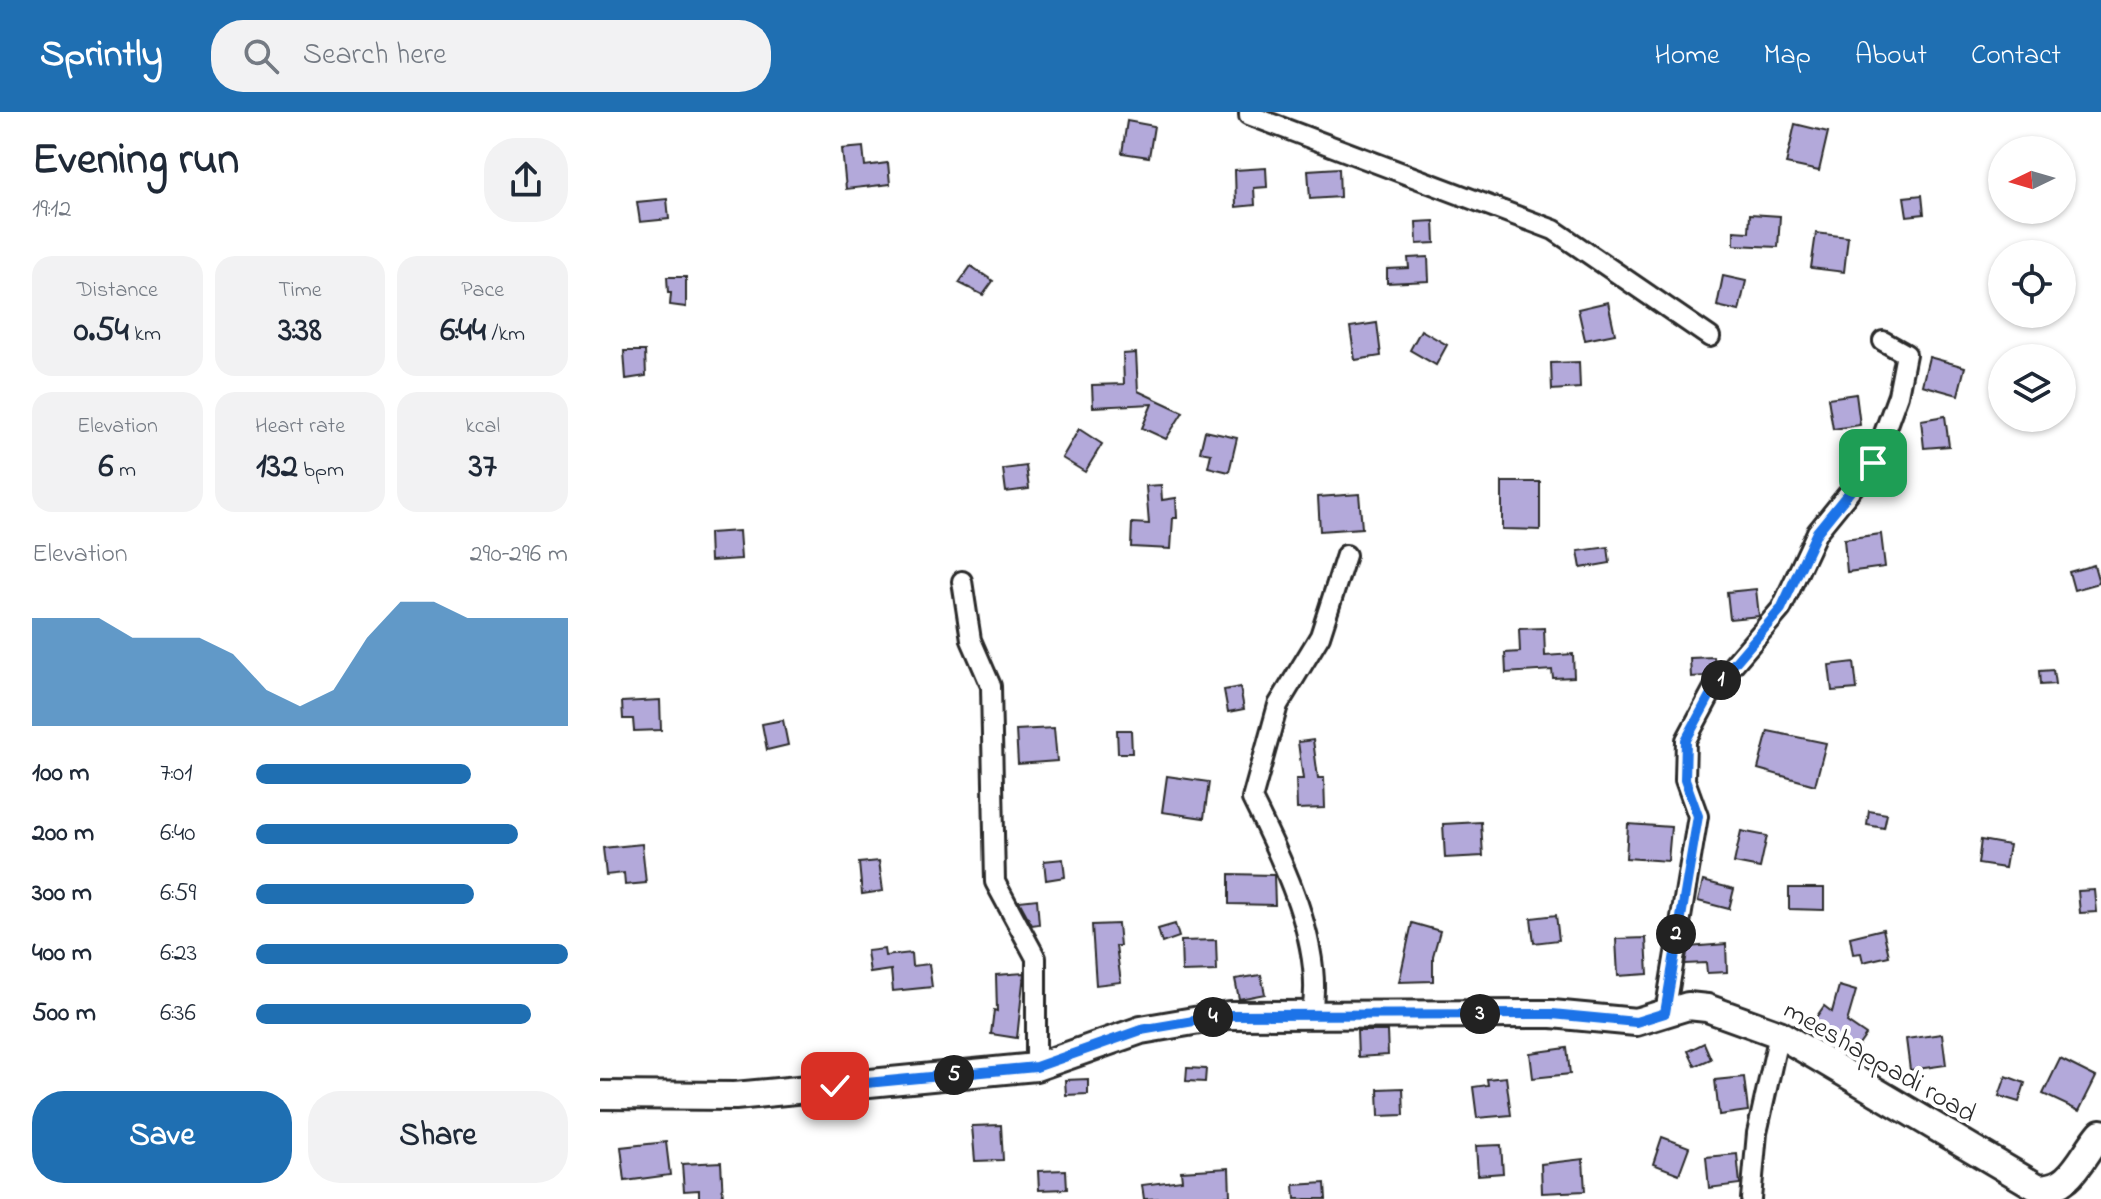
<!DOCTYPE html>
<meta charset="utf-8">
<style>
body{margin:0;font-family:"Indie Flower",sans-serif;background:#f2f2f3;color:#1f2937;height:100vh;display:flex;flex-direction:column;font-size:30px;white-space:nowrap}
*{box-sizing:border-box;margin:0}
p{font-size:26px;color:#747a83}
.icon{flex:none;width:44px;height:44px;fill:none;stroke:currentColor;stroke-width:2;stroke-linecap:round;stroke-linejoin:round}
.map{position:relative;flex:1;overflow:hidden}
.panel{display:flex;flex-direction:column;background:#fff;width:600px}
.panel>*{flex:none}
.needle{width:52px;rotate:265deg}
.tools{position:absolute;left:1388px;top:24px;display:grid;gap:16px}
.tools a{display:grid;place-items:center;width:88px;height:88px;border-radius:50%;background:#fff;box-shadow:0 2px 6px #0004;font-size:40px}
.pin{position:absolute;display:grid;place-items:center;width:68px;height:68px;color:#fff;margin:-34px;border-radius:16px;box-shadow:0 4px 12px #0006}
.km{position:absolute;width:40px;height:40px;margin:-20px;border-radius:50%;background:#222;color:#fff;font-size:22px;line-height:40px;text-align:center}
.round{display:grid;place-items:center;flex:none;width:84px;height:84px;border-radius:32px;background:#f2f2f3}
.summary{display:flex;align-items:center;justify-content:space-between;height:136px;padding:0 32px}
h1{font-size:44px;font-weight:700;line-height:60px}
.figures{display:grid;grid-template-columns:repeat(3,1fr);gap:12px;height:136px;padding:8px 32px}
.figures div{display:grid;align-content:center;border-radius:20px;background:#f2f2f3;text-align:center}
.figures b{font-size:34px;font-weight:700}
.figures small{font-size:22px;font-weight:400}
.figures p{font-size:22px}
.chart{height:224px;padding:16px 32px}
.chart p{display:flex;justify-content:space-between}
.chart svg{width:100%;height:144px;margin-top:8px;fill:#1f6fb2;opacity:.7}
.primary-button{display:flex;gap:16px;margin-top:auto;padding:16px 32px}
.primary-button a{flex:1;height:92px;border-radius:32px;background:#1f6fb2;color:#fff;font-size:32px;font-weight:700;line-height:92px;text-align:center}
.primary-button a+a{background:#f2f2f3;color:#1f2937}
ul{padding:0 32px;list-style:none;font-size:26px}
li{display:grid;grid-template-columns:128px 96px 1fr;align-items:center;height:60px}
li i{height:20px;border-radius:10px;background:#1f6fb2}
header{display:flex;align-items:center;gap:48px;box-sizing:border-box;height:112px;padding:0 40px;background:#1f6fb2;color:#fff}
header strong{font-size:38px}
nav{display:flex;gap:44px;margin-inline-start:auto;font-size:28px}
.search{width:560px;height:72px;background:#f2f2f3;display:flex;align-items:center;gap:20px;box-sizing:border-box;padding:0 28px;border-radius:32px;color:#747a83;font-size:30px}
main{display:flex;flex:1;min-height:0}
.map>svg:first-child{display:block}
</style>
<header>
<strong>Sprintly</strong>
<div class="search"><svg class="icon" aria-label="search" viewBox="0 0 24 24"><circle cx="10" cy="10" r="6"/><path d="M15 15l6 6"/></svg>Search here</div>
<nav><a>Home</a><a>Map</a><a>About</a><a>Contact</a></nav>
</header>
<main>
<section class="panel">
<div class="summary"><div><h1>Evening run</h1><p>19:12</p></div><a class="round"><svg class="icon" aria-label="share" viewBox="0 0 24 24"><path d="M12 15V3M7 8l5-5 5 5M5 13v7h14v-7"/></svg></a></div>
<div class="figures">
<div><p>Distance</p><b>0.54<small> km</small></b></div>
<div><p>Time</p><b>3:38</b></div>
<div><p>Pace</p><b>6:44<small> /km</small></b></div>
</div>
<div class="figures">
<div><p>Elevation</p><b>6<small> m</small></b></div>
<div><p>Heart rate</p><b>132<small> bpm</small></b></div>
<div><p>kcal</p><b>37</b></div>
</div>
<div class="chart"><p><span>Elevation</span>290–296 m</p>
<svg viewBox="0 0 160 44" preserveAspectRatio="none"><path d="M0 44V11L10 11L20 11L30 17L40 17L50 17L60 22L70 33L80 38L90 33L100 17L110 6L120 6L130 11L140 11L150 11L160 11V44z"/></svg>
</div>
<ul>
<li><b>100 m</b>7:01<i style="width:69%"></i></li>
<li><b>200 m</b>6:40<i style="width:84%"></i></li>
<li><b>300 m</b>6:59<i style="width:70%"></i></li>
<li><b>400 m</b>6:23<i style="width:100%"></i></li>
<li><b>500 m</b>6:36<i style="width:88%"></i></li>
</ul>
<div class="primary-button"><a>Save</a><a>Share</a></div>
</section>
<div class="map">
<svg width="1501" height="1087" viewBox="0 0 1501 1087">
<rect width="100%" height="100%" fill="#fff"/>
<filter id="ink" filterUnits="userSpaceOnUse"><feTurbulence type="fractalNoise" baseFrequency=".0125" numOctaves="2"/><feDisplacementMap in="SourceGraphic" scale="16" xChannelSelector="R" yChannelSelector="G"/><feConvolveMatrix kernelMatrix="1 2 1 2 8 2 1 2 1" color-interpolation-filters="sRGB"/></filter>
<g filter="url(#ink)">
<g fill="#b3a9da" stroke="#2b2b2b" stroke-width="2">
<polygon points="527,9 554,14 549,45 522,41"/>
<polygon points="1195,12 1228,20 1219,59 1186,52"/>
<polygon points="263,35 265,54 288,51 290,72 246,77 242,37"/>
<polygon points="666,56 667,75 654,76 655,93 636,95 635,58"/>
<polygon points="739,56 740,85 710,87 708,58"/>
<polygon points="1322,83 1324,102 1307,104 1304,85"/>
<polygon points="67,87 69,107 40,110 37,90"/>
<polygon points="1150,102 1180,104 1178,135 1134,133 1134,119 1149,120"/>
<polygon points="834,109 835,131 817,132 816,110"/>
<polygon points="1216,121 1248,125 1244,160 1211,156"/>
<polygon points="828,145 829,169 787,171 787,157 809,156 808,146"/>
<polygon points="371,154 393,169 383,183 359,171"/>
<polygon points="1123,164 1146,169 1139,199 1117,194"/>
<polygon points="67,165 86,165 86,195 70,193 71,181 68,181"/>
<polygon points="1008,190 1015,222 985,228 978,197"/>
<polygon points="777,211 781,244 755,248 750,215"/>
<polygon points="821,218 847,233 836,253 810,238"/>
<polygon points="24,239 45,239 46,264 26,267"/>
<polygon points="536,241 538,279 583,300 566,327 542,316 552,292 493,295 492,273 524,272 523,242"/>
<polygon points="1329,245 1365,255 1358,283 1322,273"/>
<polygon points="979,250 980,276 952,278 951,251"/>
<polygon points="1256,282 1260,313 1233,317 1228,286"/>
<polygon points="1345,304 1349,334 1324,336 1321,308"/>
<polygon points="479,317 502,332 485,360 462,346"/>
<polygon points="605,319 637,326 629,360 608,355 611,342 600,340"/>
<polygon points="426,354 429,377 406,380 403,357"/>
<polygon points="902,370 940,370 940,418 902,417"/>
<polygon points="561,373 562,388 576,386 577,406 573,406 571,437 531,435 532,411 549,412 546,374"/>
<polygon points="759,382 762,416 720,419 718,385"/>
<polygon points="139,419 141,447 110,449 109,421"/>
<polygon points="1281,422 1285,455 1247,460 1244,427"/>
<polygon points="1008,435 1010,451 981,456 978,439"/>
<polygon points="1494,453 1499,471 1474,478 1469,460"/>
<polygon points="1156,477 1159,504 1130,507 1127,480"/>
<polygon points="944,516 945,544 973,542 974,565 953,566 952,558 906,561 905,541 920,540 919,517"/>
<polygon points="1114,545 1115,556 1107,564 1091,565 1090,546"/>
<polygon points="1254,550 1257,577 1232,579 1229,553"/>
<polygon points="1453,558 1455,572 1440,573 1439,559"/>
<polygon points="640,575 644,597 628,600 624,578"/>
<polygon points="60,588 61,618 34,619 33,607 23,607 22,590"/>
<polygon points="183,608 188,633 167,638 162,612"/>
<polygon points="454,616 457,649 418,652 416,618"/>
<polygon points="517,618 531,618 532,641 518,641"/>
<polygon points="1168,619 1226,631 1215,673 1158,657"/>
<polygon points="713,628 718,666 724,666 725,696 697,697 696,667 703,667 698,630"/>
<polygon points="567,664 609,670 604,706 562,700"/>
<polygon points="1269,699 1287,702 1284,716 1267,713"/>
<polygon points="881,710 883,744 845,746 843,712"/>
<polygon points="1028,712 1071,715 1068,749 1026,746"/>
<polygon points="1141,719 1167,724 1160,756 1134,751"/>
<polygon points="1381,728 1409,733 1405,756 1378,752"/>
<polygon points="42,732 46,771 25,773 24,761 6,763 3,736"/>
<polygon points="463,747 465,765 446,768 444,749"/>
<polygon points="279,749 283,779 262,782 259,751"/>
<polygon points="629,762 674,763 675,793 629,792"/>
<polygon points="1103,769 1134,777 1129,797 1098,789"/>
<polygon points="1189,776 1224,776 1224,798 1189,797"/>
<polygon points="1495,778 1497,800 1480,801 1478,779"/>
<polygon points="437,787 439,812 432,813 419,789"/>
<polygon points="956,803 959,828 934,831 931,806"/>
<polygon points="812,811 840,819 833,844 833,869 799,870"/>
<polygon points="518,812 520,834 516,834 521,870 496,873 492,813"/>
<polygon points="575,812 579,825 562,831 558,817"/>
<polygon points="1283,817 1289,844 1263,850 1261,841 1253,842 1250,825"/>
<polygon points="1046,826 1048,862 1018,864 1016,827"/>
<polygon points="616,828 617,859 582,860 581,829"/>
<polygon points="1126,832 1127,860 1107,861 1106,851 1085,852 1088,835"/>
<polygon points="284,837 285,844 311,841 312,854 329,852 332,875 293,879 291,858 270,861 267,839"/>
<polygon points="424,861 417,926 391,922 394,898 397,899 396,863"/>
<polygon points="661,863 665,882 639,887 635,867"/>
<polygon points="1239,874 1256,879 1247,910 1266,923 1250,946 1208,917 1224,894 1232,900"/>
<polygon points="757,919 787,919 788,943 758,945"/>
<polygon points="1342,922 1346,953 1310,958 1306,927"/>
<polygon points="1104,931 1111,947 1095,954 1088,939"/>
<polygon points="967,936 970,962 933,966 930,941"/>
<polygon points="1460,947 1496,965 1479,999 1443,982"/>
<polygon points="587,956 606,957 605,970 586,969"/>
<polygon points="1406,964 1425,971 1419,990 1399,984"/>
<polygon points="906,965 911,1003 877,1006 873,975 888,973 887,967"/>
<polygon points="1144,965 1148,999 1119,1003 1115,968"/>
<polygon points="488,967 488,982 466,983 465,968"/>
<polygon points="803,976 804,1003 779,1004 778,977"/>
<polygon points="401,1013 403,1048 375,1049 372,1014"/>
<polygon points="1062,1025 1089,1035 1079,1062 1053,1052"/>
<polygon points="66,1030 70,1063 25,1069 21,1035"/>
<polygon points="901,1033 903,1061 878,1063 876,1034"/>
<polygon points="1137,1042 1140,1072 1109,1076 1106,1045"/>
<polygon points="983,1047 985,1079 942,1081 941,1052"/>
<polygon points="121,1050 123,1087 99,1087 99,1078 84,1079 82,1052"/>
<polygon points="629,1056 630,1084 544,1087 542,1073 582,1068 581,1059"/>
<polygon points="466,1058 467,1077 439,1078 438,1059"/>
<polygon points="725,1071 726,1087 695,1087 694,1073"/>
</g>
<g fill="none" stroke-linecap="round" stroke-linejoin="round">
<g stroke="#2b2b2b" stroke-width="24">
<g id="street">
<polyline points="649,0 649,3 954,118 1110,225"/>
<polyline points="362,469 371,528 391,574 395,770 436,846 436,955"/>
<path d="M712 900C724 833 682 747 652 687L678 593 720 524 746 443"/>
<polyline points="1065,901 1098,704 1085,668 1086,628 1115,574 1181,497 1217,420 1273,351 1298,283 1306,242 1283,229"/>
<polyline points="1151,1087 1157,1021 1179,922"/>
</g>
</g>
<g stroke="#2b2b2b" stroke-width="32">
<path id="secondary" d="M0 983 135 984 436 955 541 918 629 903 952 902 1036 910 1088 894 1107 896 1179 922 1437 1075C1471 1080 1481 1044 1501 1021"/>
</g>
<use href="#street" stroke="#fff" stroke-width="18"/>
<use href="#secondary" stroke="#fff" stroke-width="26"/>
</g>
</g>
<g fill="none" stroke-linecap="round" stroke-linejoin="round" filter="url(#ink)">
<g stroke="#fff" stroke-width="16">
<polyline id="route" points="235,974 436,955 541,918 629,903 952,902 1036,910 1065,901 1098,704 1085,668 1086,628 1115,574 1181,497 1217,420 1273,351"/>
</g>
<use href="#route" stroke="#1a73e8" stroke-width="10"/>
</g>
<g text-anchor="middle" stroke-width="8" stroke-linejoin="round" paint-order="stroke">
<g font-size="28" fill="#2b2b2b" stroke="#fff">
<text transform="translate(1281 948) rotate(30)" y="10">meeshappadi road</text>
</g>
</g>
</svg>
<div class="tools">
<a><svg class="needle" viewBox="-14 -14 28 28"><path d="M0-13l5 13h-10z" fill="#e53935"/><path d="M0 13l5-13h-10z" fill="#747a83"/></svg></a>
<a><svg class="icon" aria-label="locate" viewBox="0 0 24 24"><circle cx="12" cy="12" r="6"/><path d="M12 2v4M12 18v4M2 12h4M18 12h4"/></svg></a>
<a><svg class="icon" aria-label="layers" viewBox="0 0 24 24"><path d="M12 4l9 5-9 5-9-5zM3 14l9 5 9-5"/></svg></a>
</div>
<div class="pin" style="left:1273px;top:351px;background:#1e9e55"><svg class="icon" aria-label="arrive" viewBox="0 0 24 24"><path d="M6 21V4h12l-3 4 3 4H6"/></svg></div>
<div class="pin" style="left:235px;top:974px;background:#d93025"><svg class="icon" aria-label="check" viewBox="0 0 24 24"><path d="M5 12l5 5 9-10"/></svg></div>
<b class="km" style="left:1121px;top:568px">1</b>
<b class="km" style="left:1076px;top:822px">2</b>
<b class="km" style="left:880px;top:902px">3</b>
<b class="km" style="left:613px;top:905px">4</b>
<b class="km" style="left:354px;top:963px">5</b>
</div>
</main>
